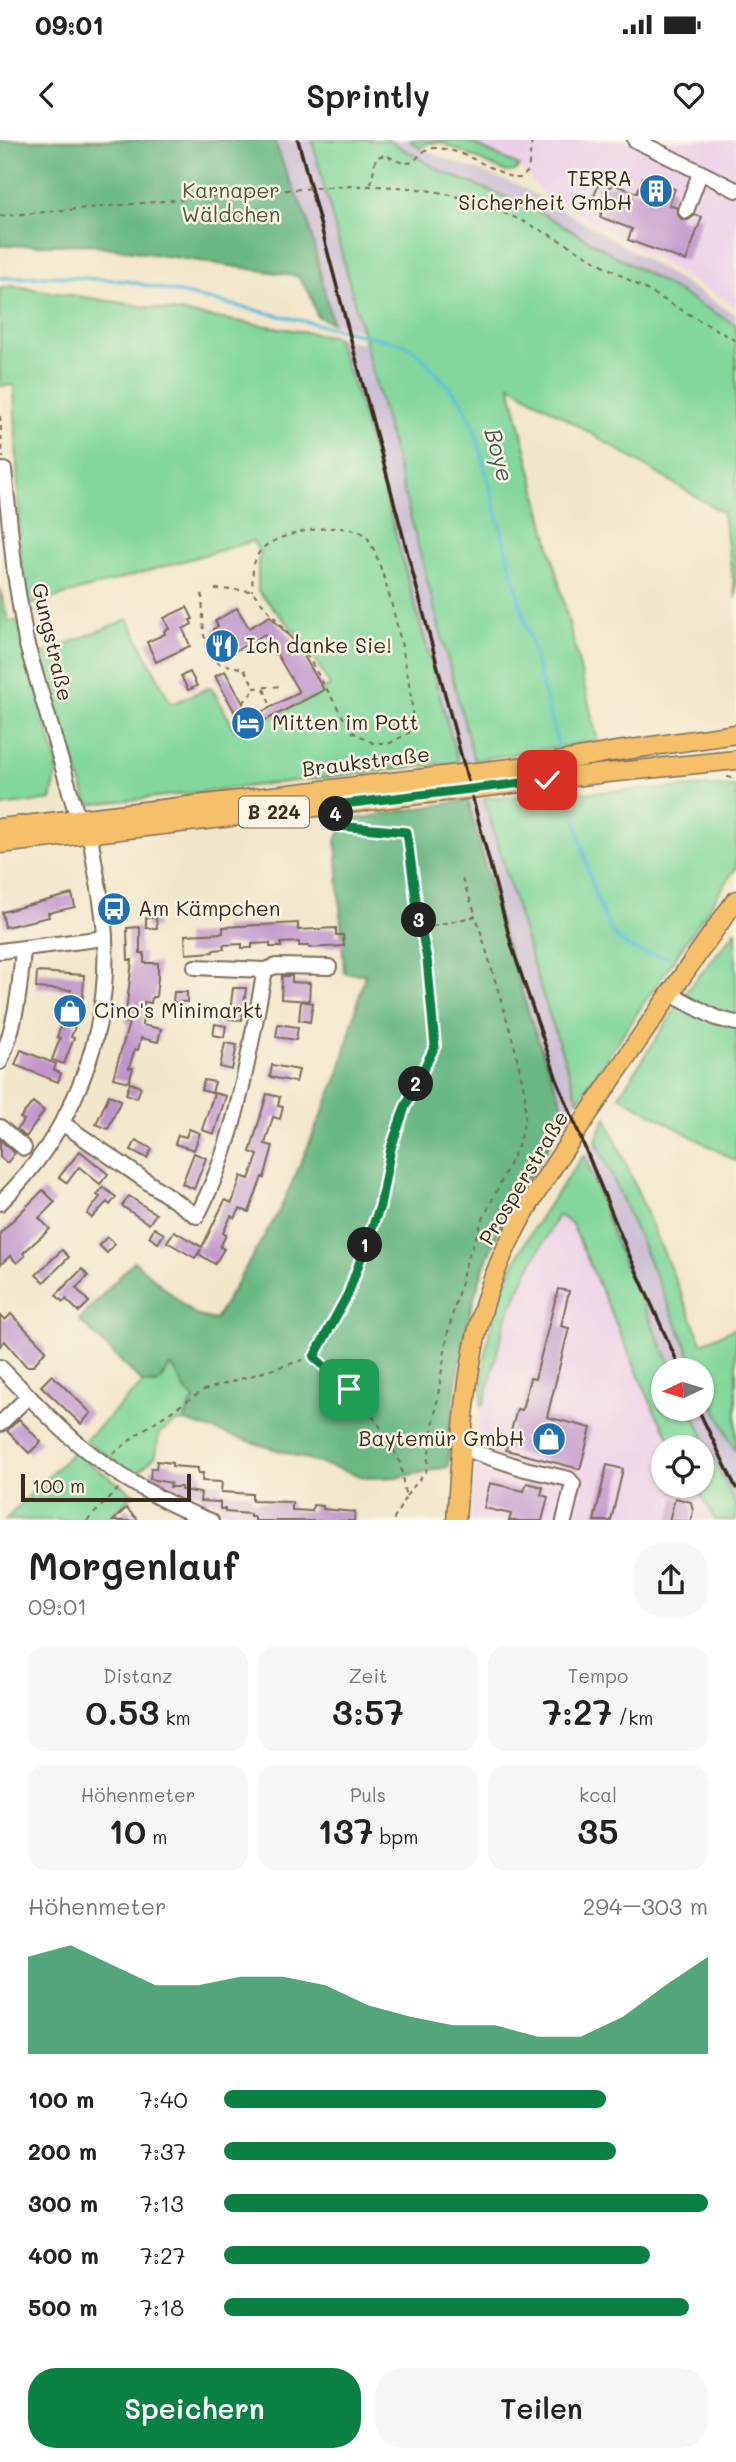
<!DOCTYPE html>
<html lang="de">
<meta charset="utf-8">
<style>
body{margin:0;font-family:Mali,sans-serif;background:#f6f6f6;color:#222;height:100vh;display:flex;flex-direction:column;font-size:26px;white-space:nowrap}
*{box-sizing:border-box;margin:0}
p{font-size:23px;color:#767676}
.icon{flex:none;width:38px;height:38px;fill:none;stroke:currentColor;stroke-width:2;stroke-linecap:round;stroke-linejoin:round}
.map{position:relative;height:1380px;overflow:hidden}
.sheet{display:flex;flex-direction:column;background:#fff;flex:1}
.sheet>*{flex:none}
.needle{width:46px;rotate:266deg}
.buttons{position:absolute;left:651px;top:1218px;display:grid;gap:14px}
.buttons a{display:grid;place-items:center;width:63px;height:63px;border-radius:50%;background:#fff;box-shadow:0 2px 5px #0004;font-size:35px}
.scale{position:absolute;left:21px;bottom:18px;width:170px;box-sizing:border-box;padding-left:7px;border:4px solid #3b2a1e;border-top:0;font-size:19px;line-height:24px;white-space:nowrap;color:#3b2a1e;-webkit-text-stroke:5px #fcf5e5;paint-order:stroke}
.pin{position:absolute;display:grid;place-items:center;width:60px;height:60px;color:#fff;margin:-30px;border-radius:14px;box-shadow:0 4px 10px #0006}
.km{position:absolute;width:35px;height:35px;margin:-18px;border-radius:50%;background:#222;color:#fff;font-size:19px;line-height:35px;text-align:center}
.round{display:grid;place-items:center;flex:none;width:74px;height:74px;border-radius:28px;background:#f6f6f6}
.headline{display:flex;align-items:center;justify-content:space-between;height:119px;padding:0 28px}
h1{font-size:38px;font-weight:600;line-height:52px}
.metrics{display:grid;grid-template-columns:repeat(3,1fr);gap:10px;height:119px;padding:7px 28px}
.metrics div{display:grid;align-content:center;border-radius:18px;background:#f6f6f6;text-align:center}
.metrics b{font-size:35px;font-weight:600}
.metrics small{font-size:19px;font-weight:400}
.metrics p{font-size:19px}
.chart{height:196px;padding:14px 28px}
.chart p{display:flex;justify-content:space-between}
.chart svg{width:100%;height:126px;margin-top:7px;fill:#0b8043;opacity:.7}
.button{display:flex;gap:14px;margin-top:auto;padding:14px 28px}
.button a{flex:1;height:80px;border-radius:28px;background:#0b8043;color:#fff;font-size:28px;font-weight:600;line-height:80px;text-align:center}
.button a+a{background:#f6f6f6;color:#222}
ul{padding:0 28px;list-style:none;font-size:23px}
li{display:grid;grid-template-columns:112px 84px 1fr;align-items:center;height:52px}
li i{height:18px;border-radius:9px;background:#0b8043}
.status{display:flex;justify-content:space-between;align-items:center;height:49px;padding:0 35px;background:#fff;direction:ltr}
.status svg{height:19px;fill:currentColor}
header{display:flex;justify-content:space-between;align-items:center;height:91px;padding:0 28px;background:#fff;font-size:32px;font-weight:600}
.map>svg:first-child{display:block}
</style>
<div class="status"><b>09:01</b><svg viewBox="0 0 49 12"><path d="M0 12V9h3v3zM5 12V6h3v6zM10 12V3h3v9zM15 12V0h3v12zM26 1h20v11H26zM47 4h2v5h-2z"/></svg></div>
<header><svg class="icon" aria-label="back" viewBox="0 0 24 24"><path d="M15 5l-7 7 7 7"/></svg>Sprintly<svg class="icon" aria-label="heart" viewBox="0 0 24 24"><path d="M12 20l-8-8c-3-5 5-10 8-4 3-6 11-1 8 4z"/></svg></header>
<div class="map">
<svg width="736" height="1381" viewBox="0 0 736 1381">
<rect width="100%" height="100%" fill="#fcf5e5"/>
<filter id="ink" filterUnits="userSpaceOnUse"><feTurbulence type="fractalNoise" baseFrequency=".0143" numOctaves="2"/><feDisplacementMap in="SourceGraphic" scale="14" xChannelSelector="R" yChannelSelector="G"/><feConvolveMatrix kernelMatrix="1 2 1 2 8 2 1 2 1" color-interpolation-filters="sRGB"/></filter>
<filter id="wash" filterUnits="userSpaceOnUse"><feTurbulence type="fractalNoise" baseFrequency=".00686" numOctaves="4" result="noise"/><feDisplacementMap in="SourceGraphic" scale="28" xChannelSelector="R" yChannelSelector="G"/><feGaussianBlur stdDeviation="1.57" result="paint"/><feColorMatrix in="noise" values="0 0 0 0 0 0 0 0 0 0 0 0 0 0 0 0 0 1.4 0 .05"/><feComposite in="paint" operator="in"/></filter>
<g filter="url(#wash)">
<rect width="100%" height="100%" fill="#f2e6ca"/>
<g fill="#edd0e8">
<polygon points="466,0 736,0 736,166 540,51 519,26"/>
<polygon points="558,1075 572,1084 655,1272 675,1307 663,1307 663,1346 696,1346 715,1380 470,1381 481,1266 484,1263 506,1178 529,1129"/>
</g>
<g fill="#ccbed4">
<polygon points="274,0 312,0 361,190 332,183 308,81 287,34"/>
<polygon points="388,0 409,0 420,8 448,20 518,45 616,101 736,175 736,185 529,66 444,32"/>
<polygon points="336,197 365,204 474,620 458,622 359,262"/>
<polygon points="484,658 539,844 578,960 567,976 533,887 499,781 468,660"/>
<polygon points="596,1000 641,1103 697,1230 673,1230 620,1114 584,1016"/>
<polygon points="702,1240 736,1312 736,1366 691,1269 702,1269"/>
</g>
<g fill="#82d79b" stroke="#5e805c" stroke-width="2">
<polygon points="312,0 388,0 443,32 529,66 736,185 736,459 723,373 510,245 598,601 474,620"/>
<polygon points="409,0 466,0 519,26 515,31 506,32 443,3 429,3 420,8"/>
<polygon points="14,146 336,197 359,262 458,622 88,665 41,514 128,479 171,564 211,547 234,588 245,592 330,546 307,505 258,451 258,419 261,416 253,401 26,466 21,426 14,245 0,246 0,148"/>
<polygon points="0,448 8,481 18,481 58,627 51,660 0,666"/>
<polygon points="709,646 736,647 736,728 578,960 539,844 484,658"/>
<polygon points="736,791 736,1021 619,956 689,848"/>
<polygon points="606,977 702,1203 736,1188 736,1312 702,1240 702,1230 697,1230 596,1000"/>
<path d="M584 1015 620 1114 673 1230H663V1269H691L736 1366V1380H715L696 1346H702V1307H675L655 1272 572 1084 558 1075 529 1129 506 1178 484 1264 481 1266C483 1236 485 1203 494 1175 512 1115 547 1065 584 1015Z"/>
<path d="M169 1227H173C182 1237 184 1249 194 1259L184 1281 177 1282 159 1293 156 1316 135 1335 85 1300 143 1243 154 1245 162 1240Z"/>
<polygon points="73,1312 134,1354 106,1380 5,1380"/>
</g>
<g fill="#69b883" stroke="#527150" stroke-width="2">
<polygon points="0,0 274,0 287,34 308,81 332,183 317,176 310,154 297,136 87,104 0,106"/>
<path d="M468 660 499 781 533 887 567 976C547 1009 524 1043 506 1077 466 1154 453 1241 448 1327L400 1337 367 1338 184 1281 194 1259 185 1250 173 1227H169L157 1244 143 1243 79 1180 134 1121 195 1175 215 1180 279 1071 296 1034 339 934 365 834 344 833 336 699 350 680Z"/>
</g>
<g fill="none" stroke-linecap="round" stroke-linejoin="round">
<g stroke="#5dbddb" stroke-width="3.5">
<polyline points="0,138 53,136 127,141 404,204 421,216 461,260 474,287 561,617"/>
<path d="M568 645C577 681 594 776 618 799 632 812 651 815 669 817"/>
</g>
</g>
<g id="blocks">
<g fill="#c095cc">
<polygon points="643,37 675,49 669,65 677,68 677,73 682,80 688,80 695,75 702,77 686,121 628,100 632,89 600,77 604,66 592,62 599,43 611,47 613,44 637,53"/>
<polygon points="187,467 193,479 190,480 192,484 183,489 190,506 156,522 147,502 165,494 164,491 169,489 164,478"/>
<polygon points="237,468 249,488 270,476 297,504 324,550 245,591 215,536 225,531 251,578 299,552 265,494 221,519 210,501 217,497 213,489 218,486 215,481"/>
<polygon points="190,532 197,546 188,550 181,536"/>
<polygon points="72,754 75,767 48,773 49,777 5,787 2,772"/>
<polygon points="146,778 156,778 157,788 146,788"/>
<polygon points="298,783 298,790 336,788 336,795 343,795 344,806 309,808 309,806 299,806 299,802 281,803 281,807 270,807 270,803 252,804 252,808 242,808 242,804 223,805 224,809 213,810 213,812 186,814 185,795 223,793 223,787"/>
<polygon points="140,787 140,813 144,813 144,823 158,823 158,837 156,857 152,857 151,863 144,862 142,885 161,889 158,902 141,898 138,910 135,909 129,928 133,928 129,942 113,938 129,883 125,882 132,820 128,820 127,788"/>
<polygon points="37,832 84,835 83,858 73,883 76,884 71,897 74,898 64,924 52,920 60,898 57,897 63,879 61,878 71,850 36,848"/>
<polygon points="282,836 292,836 292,842 310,843 309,861 281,859"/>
<polygon points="233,848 246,848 242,880 229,879"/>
<polygon points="174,852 187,852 187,862 173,862"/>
<polygon points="301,861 313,863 310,882 299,880"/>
<polygon points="215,884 226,886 224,897 213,895"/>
<polygon points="278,884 298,887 296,900 276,897"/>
<polygon points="225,903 237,905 232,930 220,927"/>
<polygon points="21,910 56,924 54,930 61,933 58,942 15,925"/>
<polygon points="272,925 299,930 296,942 270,937"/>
<polygon points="204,940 215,942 212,953 201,950"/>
<polygon points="130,943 141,947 137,958 126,954"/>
<polygon points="214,953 226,956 214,994 202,990"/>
<polygon points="267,954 280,957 278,966 283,967 280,979 273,977 269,990 265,1004 273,1006 264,1038 262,1037 249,1072 240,1069 235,1078 231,1076 223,1093 226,1095 220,1107 224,1109 215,1124 199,1114 201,1109 195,1118 167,1102 174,1091 202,1107 225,1060 232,1063 241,1036 249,1039 258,1015 250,1012"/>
<polygon points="109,955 121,960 108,989 96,984"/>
<polygon points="33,962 44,971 26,997 17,989 24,980 20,978"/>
<polygon points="189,989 200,993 194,1010 175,1004 178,995 186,997"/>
<polygon points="0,1000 15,1013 7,1023 0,1017"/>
<polygon points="136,1000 152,1009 147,1018 131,1010"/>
<polygon points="80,1011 108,1034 100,1044 79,1027 67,1043 59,1037"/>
<polygon points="194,1013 206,1018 194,1049 182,1044"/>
<polygon points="103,1047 116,1057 110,1065 107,1062 92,1078 87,1074 100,1057 97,1055"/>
<polygon points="43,1050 55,1062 39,1078 50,1089 23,1113 25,1116 17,1123 10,1116 0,1125 0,1093"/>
<polygon points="129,1056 156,1074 149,1084 122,1066"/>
<polygon points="154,1088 164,1094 158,1103 149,1097"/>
<polygon points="107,1097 115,1104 107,1113 99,1105"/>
<polygon points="62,1110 69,1117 44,1142 36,1135"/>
<polygon points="82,1129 88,1136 76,1148 89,1162 79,1172 66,1159 63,1162 56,1155"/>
<polygon points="558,1149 569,1151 561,1186 569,1188 547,1277 591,1288 580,1329 506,1310 517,1269 522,1270 530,1238 535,1239"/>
<polygon points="11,1174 46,1210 33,1226 26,1226 5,1201 0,1206 0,1175 5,1180"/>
<polygon points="52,1235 91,1273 81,1284 41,1246"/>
<polygon points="19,1279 41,1302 29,1313 7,1291"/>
<polygon points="157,1321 172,1323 172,1326 198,1328 198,1333 203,1333 202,1341 222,1342 221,1352 252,1354 252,1361 292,1362 292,1370 312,1371 313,1365 323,1366 323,1369 355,1372 354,1381 255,1381 255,1377 250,1377 250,1374 225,1372 225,1369 220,1369 220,1362 200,1361 201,1353 181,1350 181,1347 170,1347 171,1343 150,1339 151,1328 156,1329"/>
<polygon points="607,1325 623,1329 611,1381 594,1381"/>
<polygon points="490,1343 524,1351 527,1343 543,1347 541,1355 548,1357 542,1381 509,1381 511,1374 484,1368"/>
<polygon points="675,1358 691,1362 693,1371 691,1381 669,1381"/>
<polygon points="126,1368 139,1381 113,1381"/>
</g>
</g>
</g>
<g filter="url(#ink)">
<use href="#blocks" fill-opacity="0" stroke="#7b6c5a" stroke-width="2"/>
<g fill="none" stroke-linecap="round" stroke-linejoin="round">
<g stroke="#7b6c5a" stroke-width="18">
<g id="minor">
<polyline points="635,0 736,50"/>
<polyline points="686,71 700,33"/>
<polyline points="4,330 15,434 26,502 78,679"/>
<polyline points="0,811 105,798"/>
<polyline points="265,830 276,826 329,827"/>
<polyline points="669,853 716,878 736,883"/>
<path d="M0 922C16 885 20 849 23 809"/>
<path d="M62 983 197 1076C238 997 248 916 265 830L195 827"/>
<polyline points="0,987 24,1008"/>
<path d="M0 1063C71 994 110 898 105 799 104 763 94 729 90 693"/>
<path d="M0 1227C26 1253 52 1282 81 1306 117 1336 167 1365 211 1381"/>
<polyline points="0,1284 29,1256"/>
<polyline points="462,1308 525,1329 569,1339 573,1344 564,1381"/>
</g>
</g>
<g stroke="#7b6c5a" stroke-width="21">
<g id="major">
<polyline points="0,688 544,624 611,612 736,594"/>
<polyline points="0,704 607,633 736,620"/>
<path d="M456 1381C462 1301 464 1215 493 1139 515 1078 555 1024 591 970 639 899 686 829 736 760"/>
</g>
</g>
<g stroke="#7b6c5a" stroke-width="2" stroke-dasharray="5 5" stroke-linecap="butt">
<path d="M371 44 376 17 386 15C422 36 412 9 434 8 457 7 491 29 513 38H521L528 31 532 0"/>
<path d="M327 47C369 45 414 45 455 56 512 71 560 100 610 129 652 153 694 177 736 201"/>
<polyline points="0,76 275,51"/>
<polyline points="0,276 3,318"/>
<path d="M215 449 252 451 308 517 351 591 373 603H390L409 593C410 588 412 583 412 577 415 551 383 414 366 396 349 378 274 393 261 410 251 422 253 436 252 451"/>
<polyline points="202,454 204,496 218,523 244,529 255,548 283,546"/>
<polyline points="264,549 271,567"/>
<polyline points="243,563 255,549"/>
<polyline points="727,637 736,639"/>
<path d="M337 680 338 686 407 692 417 768 427 819 435 906 405 967 391 1008 380 1066 348 1154 314 1217C346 1246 381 1278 398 1319 403 1328 402 1345 406 1356L393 1381"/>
<polyline points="462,739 476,775"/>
<polyline points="113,1314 143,1290 204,1250 313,1217"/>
<polyline points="406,1356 426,1331 448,1192 467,1119 484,1077 518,1006 525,980 525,954 514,904 476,776 424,788"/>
<polyline points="87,1381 118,1349"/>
</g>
<use href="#minor" stroke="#fff" stroke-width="14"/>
<use href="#major" stroke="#f6c06b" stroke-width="18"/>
<g stroke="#3b2a1e" stroke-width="3.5">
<polyline points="298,0 512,807 557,940 627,1110 681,1230"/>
<polyline points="698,1269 736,1348"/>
</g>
<polyline stroke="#7b6c5a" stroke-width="2" stroke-dasharray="5 5" stroke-linecap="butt" points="275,51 327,47"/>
</g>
</g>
<g fill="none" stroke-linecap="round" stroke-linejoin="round" filter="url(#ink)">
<g stroke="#fff" stroke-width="14">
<polyline id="route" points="349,1249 314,1217 348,1154 380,1066 391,1008 405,967 435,906 427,819 417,768 407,692 338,686 335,665 547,640"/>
</g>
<use href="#route" stroke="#0b8043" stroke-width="9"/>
</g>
<defs>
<g id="building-disc" transform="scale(1.75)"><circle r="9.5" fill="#1f6fb2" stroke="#fcf5e5"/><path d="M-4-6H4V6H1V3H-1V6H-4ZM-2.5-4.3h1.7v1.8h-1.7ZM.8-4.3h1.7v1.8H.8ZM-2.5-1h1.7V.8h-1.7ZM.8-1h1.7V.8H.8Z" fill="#fff"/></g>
<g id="restaurant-disc" transform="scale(1.75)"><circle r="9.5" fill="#1f6fb2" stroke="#fcf5e5"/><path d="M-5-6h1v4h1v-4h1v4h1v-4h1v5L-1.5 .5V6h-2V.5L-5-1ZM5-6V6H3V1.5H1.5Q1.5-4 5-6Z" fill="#fff"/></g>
<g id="hotel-disc" transform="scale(1.75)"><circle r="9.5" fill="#1f6fb2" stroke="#fcf5e5"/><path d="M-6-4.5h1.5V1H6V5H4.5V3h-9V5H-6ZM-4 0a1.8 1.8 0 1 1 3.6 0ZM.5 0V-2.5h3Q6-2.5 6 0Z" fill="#fff"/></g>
<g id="bus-disc" transform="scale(1.75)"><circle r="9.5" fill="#1f6fb2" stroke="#fcf5e5"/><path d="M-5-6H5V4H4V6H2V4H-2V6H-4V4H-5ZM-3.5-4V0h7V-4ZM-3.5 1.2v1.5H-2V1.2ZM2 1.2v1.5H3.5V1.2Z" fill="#fff"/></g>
<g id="shop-disc" transform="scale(1.75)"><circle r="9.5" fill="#1f6fb2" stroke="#fcf5e5"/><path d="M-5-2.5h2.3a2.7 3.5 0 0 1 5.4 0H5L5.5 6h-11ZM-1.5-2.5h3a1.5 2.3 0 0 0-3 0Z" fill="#fff"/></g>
</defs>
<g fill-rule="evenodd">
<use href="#building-disc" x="656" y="51"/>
<use href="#restaurant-disc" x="222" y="506"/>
<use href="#hotel-disc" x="248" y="583"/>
<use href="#bus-disc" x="114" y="769"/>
<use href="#shop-disc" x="70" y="871"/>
<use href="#shop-disc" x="549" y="1299"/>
</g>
<g text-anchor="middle" stroke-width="5" stroke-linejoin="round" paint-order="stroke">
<rect fill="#fcf5e5" stroke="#75675a" stroke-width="2" x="239" y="656.5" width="70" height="31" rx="5"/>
<g font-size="19" font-weight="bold" fill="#3b2a1e">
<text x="274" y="679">B 224</text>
</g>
<g font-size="21" fill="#3b2a1e" stroke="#fcf5e5" text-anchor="start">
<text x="632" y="46" text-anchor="end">TERRA<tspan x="632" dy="24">Sicherheit GmbH</tspan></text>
<text x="246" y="513">Ich danke Sie!</text>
<text x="272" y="590">Mitten im Pott</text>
<text x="138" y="776">Am Kämpchen</text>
<text x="94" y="878">Cino's Minimarkt</text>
<text x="524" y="1306" text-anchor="end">Baytemür GmbH</text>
</g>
<g font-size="21" fill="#4d553d" stroke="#fcf5e5">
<text x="231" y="58">Karnaper<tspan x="231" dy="24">Wäldchen</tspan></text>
</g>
<g font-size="21" fill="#3b2a1e" stroke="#fcf5e5">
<text transform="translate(52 502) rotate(77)" y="7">Gungstraße</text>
<text transform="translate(366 622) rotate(-7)" y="7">Braukstraße</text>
<text transform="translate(524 1038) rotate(-59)" y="7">Prosperstraße</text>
</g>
<g font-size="23" font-style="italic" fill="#455657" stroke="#fcf5e5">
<text transform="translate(499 315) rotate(75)" y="8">Boye</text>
</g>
</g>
</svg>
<div class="buttons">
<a><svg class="needle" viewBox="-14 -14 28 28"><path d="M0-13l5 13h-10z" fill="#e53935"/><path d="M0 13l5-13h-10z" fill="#767676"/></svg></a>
<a><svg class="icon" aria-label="locate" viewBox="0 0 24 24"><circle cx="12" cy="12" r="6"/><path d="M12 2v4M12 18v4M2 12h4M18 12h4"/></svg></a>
</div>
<div class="scale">100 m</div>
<div class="pin" style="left:349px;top:1249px;background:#1e9e55"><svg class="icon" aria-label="arrive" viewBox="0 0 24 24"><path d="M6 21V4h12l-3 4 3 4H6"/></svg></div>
<div class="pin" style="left:547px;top:640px;background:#d93025"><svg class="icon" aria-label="check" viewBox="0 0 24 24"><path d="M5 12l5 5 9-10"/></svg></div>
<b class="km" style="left:365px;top:1105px">1</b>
<b class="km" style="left:416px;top:944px">2</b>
<b class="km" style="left:419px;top:780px">3</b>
<b class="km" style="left:336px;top:674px">4</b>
</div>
<section class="sheet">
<div class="headline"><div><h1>Morgenlauf</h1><p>09:01</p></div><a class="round"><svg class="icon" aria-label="share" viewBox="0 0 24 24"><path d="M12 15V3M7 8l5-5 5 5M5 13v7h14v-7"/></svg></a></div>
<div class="metrics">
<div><p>Distanz</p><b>0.53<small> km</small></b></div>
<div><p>Zeit</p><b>3:57</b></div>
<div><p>Tempo</p><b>7:27<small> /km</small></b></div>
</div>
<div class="metrics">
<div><p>Höhenmeter</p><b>10<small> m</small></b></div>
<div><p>Puls</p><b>137<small> bpm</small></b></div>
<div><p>kcal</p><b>35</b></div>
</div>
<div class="chart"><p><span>Höhenmeter</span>294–303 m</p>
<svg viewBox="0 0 160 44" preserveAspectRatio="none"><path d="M0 44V10L10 6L20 13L30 20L40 20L50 17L60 17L70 20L80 27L90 31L100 34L110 34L120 38L130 38L140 31L150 20L160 10V44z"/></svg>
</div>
<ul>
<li><b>100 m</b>7:40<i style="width:79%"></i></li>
<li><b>200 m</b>7:37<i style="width:81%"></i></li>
<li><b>300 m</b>7:13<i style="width:100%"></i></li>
<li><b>400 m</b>7:27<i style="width:88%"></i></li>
<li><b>500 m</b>7:18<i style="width:96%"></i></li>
</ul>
<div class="button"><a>Speichern</a><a>Teilen</a></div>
</section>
